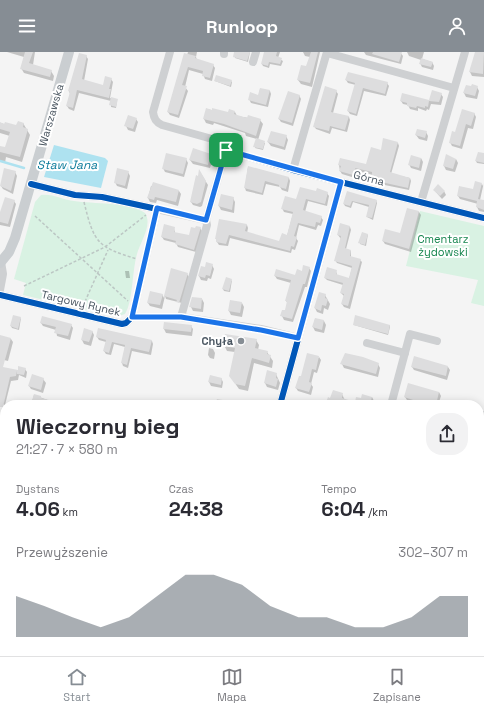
<!DOCTYPE html>
<html lang="pl">
<meta charset="utf-8">
<style>
body{margin:0;font-family:"Space Grotesk",sans-serif;background:#f2f2f3;color:#2b2b33;height:100vh;display:flex;flex-direction:column;font-size:15px;white-space:nowrap}
*{box-sizing:border-box;margin:0}
p{font-size:13px;color:#7c7c81}
.icon{flex:none;width:22px;height:22px;fill:none;stroke:currentColor;stroke-width:2;stroke-linecap:round;stroke-linejoin:round}
.map{position:relative;flex:1;overflow:hidden}
.drawer{position:absolute;left:0px;top:348px;width:484px;height:256px;display:flex;flex-direction:column;background:#fff;border-radius:16px 16px 0 0;box-shadow:0 2px 10px #0003}
.drawer>*{flex:none}
.pin{position:absolute;display:grid;place-items:center;width:34px;height:34px;color:#fff;margin:-17px;border-radius:8px;box-shadow:0 2px 6px #0006}
.round{display:grid;place-items:center;flex:none;width:42px;height:42px;border-radius:16px;background:#f2f2f3}
.headline{display:flex;align-items:center;justify-content:space-between;height:68px;padding:0 16px}
h1{font-size:22px;font-weight:600;line-height:30px}
.figures{display:grid;grid-template-columns:repeat(3,1fr);gap:6px;height:68px;padding:4px 16px}
.figures div{display:grid;align-content:center}
.figures b{font-size:20px;font-weight:600}
.figures small{font-size:11px;font-weight:400}
.figures p{font-size:11px}
.chart{height:112px;padding:8px 16px}
.chart p{display:flex;justify-content:space-between}
.chart svg{width:100%;height:72px;margin-top:4px;fill:#868d94;opacity:.7}
header{display:flex;justify-content:space-between;align-items:center;height:52px;padding:0 16px;background:#868d94;color:#fff;font-size:18px;font-weight:600}
.tab-bar{display:flex;justify-content:space-around;align-items:center;height:56px;border-top:1px solid #e1e1e2;background:#fff;font-size:11px;color:#7c7c81}
.tab-bar a{display:grid;justify-items:center;gap:2px}
.tab-bar .active{color:#868d94}
.map>svg:first-child{display:block}
</style>
<header><svg class="icon" aria-label="menu" viewBox="0 0 24 24"><path d="M4 6h16M4 12h16M4 18h16"/></svg>Runloop<svg class="icon" aria-label="person" viewBox="0 0 24 24"><circle cx="12" cy="8" r="4"/><path d="M4 21q1-7 8-7t8 7"/></svg></header>
<div class="map">
<svg width="484" height="604" viewBox="0 0 484 604">
<rect width="100%" height="100%" fill="#f4f4f4"/>
<g fill="#d9f2e3">
<path d="M41 143C51 141 64 148 74 149 93 152 129 150 145 161 153 173 140 190 137 202 132 219 133 250 125 262L116 265 23 243 26 231 14 227 35 150Z"/>
<polygon points="420,159 484,174 484,254 471,251 478,228 406,214"/>
</g>
<polygon fill="#aee2f0" points="54,93 105,106 108,109 101,136 44,125"/>
<g fill="#0003">
<polygon points="7,0 35,0 33,13 51,19 54,24 53,29 24,21 21,16 24,5"/>
<polygon points="188,0 197,0 196,5 197,8 213,13 215,16 212,29 205,27 203,22 189,18 185,35 188,39 179,66 170,63 168,60"/>
<polygon points="235,0 250,0 248,10 235,6"/>
<polygon points="266,0 280,0 278,6 283,9 281,14 270,12 269,16 263,14 262,12"/>
<polygon points="303,0 320,0 312,35 301,32 298,28 307,16 310,5 305,4"/>
<polygon points="364,0 400,0 403,4 401,12 366,3"/>
<polygon points="407,0 424,0 422,7 432,10 434,14 433,18 422,15 420,11 421,8 409,4"/>
<polygon points="476,0 484,0 484,25 472,24 470,20"/>
<polygon points="86,4 88,7 84,29 103,34 111,27 113,30 110,46 117,48 116,56 111,55 111,49 79,41 74,59 69,57 67,54 70,42 69,39"/>
<polygon points="346,28 387,31 389,34 386,44 364,39 357,64 350,62 348,59 356,33 348,31"/>
<polygon points="215,29 231,29 232,30 231,35"/>
<polygon points="477,35 479,39 477,47 466,45 464,41"/>
<polygon points="260,37 270,39 271,42 268,55 251,51 249,47 259,44"/>
<polygon points="336,39 338,42 333,61 349,65 350,68 347,80 332,76 330,82 316,77 314,74"/>
<polygon points="441,42 443,45 441,53 431,52 429,58 427,57 426,59 418,56 418,59 410,57 408,53 403,52 401,49 429,49"/>
<polygon points="299,43 301,47 293,74 281,70 279,67"/>
<polygon points="207,57 228,62 235,60 237,64 260,68 263,72 258,88 265,91 263,98 255,96 257,87 246,84 245,81 214,71 213,73 206,71 204,67"/>
<polygon points="474,61 476,65 473,77 468,76 462,97 452,94 450,90 456,81"/>
<polygon points="136,67 138,70 135,80 128,78 126,74"/>
<polygon points="0,71 17,75 23,71 30,83 22,110 6,105 5,111 0,109 0,95 6,97 10,84 0,81"/>
<polygon points="426,80 428,84 427,89 419,87 416,83"/>
<polygon points="286,84 288,88 285,98 271,94 268,90"/>
<polygon points="398,91 399,94 391,122 410,126 411,129 409,138 375,131 373,123 358,119 357,117 355,126 342,122 340,119 339,113 367,113 381,99"/>
<polygon points="211,102 213,106 210,116 193,112 190,108"/>
<polygon points="484,102 484,112 477,111 476,109"/>
<polygon points="421,106 423,110 421,119 411,116 409,112"/>
<polygon points="186,107 188,111 184,125 165,120 163,116"/>
<polygon points="456,107 458,111 455,120 446,118 444,114"/>
<polygon points="248,115 289,126 290,129 288,140 282,138 280,135 266,132 263,143 246,139 245,136"/>
<polygon points="15,120 17,124 13,142 3,137 1,134"/>
<polygon points="128,120 130,124 127,137 117,134 115,130"/>
<polygon points="200,120 208,133 202,154 200,155 193,153 191,150"/>
<polygon points="484,130 480,148 484,150 484,160 479,159 477,155 478,152 460,147 458,144 474,138 482,132 483,134"/>
<polygon points="151,134 179,139 181,142 178,154 157,148 156,151 150,150 148,146"/>
<polygon points="434,138 444,139 446,143 442,147"/>
<polygon points="317,140 327,141 329,144 327,154 308,149 305,160 321,165 323,168 321,174 318,173 316,178 299,173 296,186 298,189 295,198 292,197 291,201 230,186 228,194 219,193 217,190 216,187 247,173 248,176 247,181 280,190 287,184 293,162 284,160 282,156"/>
<polygon points="347,141 376,148 377,151 373,168 367,165 369,155 353,150 351,156 345,154 344,152"/>
<polygon points="222,143 233,146 235,150 234,161 221,158 219,154"/>
<polygon points="14,149 16,152 10,175 0,173 0,162"/>
<polygon points="408,157 419,160 421,163 411,200 385,192 383,189 401,182"/>
<polygon points="341,173 350,175 351,178 346,197 351,199 351,205 360,208 362,210 350,257 344,255 342,252 344,244 341,241 343,233 327,228 325,226 336,219 337,223 349,227 352,216 337,211 335,208 341,187 338,183"/>
<polygon points="174,176 175,181 190,184 200,176 202,179 196,200 178,195 176,191 164,188 162,185"/>
<polygon points="368,182 366,194 360,192 360,191"/>
<polygon points="212,213 214,217 211,227 208,226 207,229 201,228 199,224 205,216"/>
<polygon points="309,216 311,219 307,235 305,235 293,270 284,268 282,264 286,260 288,251 286,249 291,231 277,227 275,224 296,224"/>
<polygon points="172,218 187,222 189,225 182,251 166,247 165,244 162,257 150,254 148,251 162,242 164,246"/>
<polygon points="125,219 129,219 130,226 126,226"/>
<polygon points="232,228 230,240 224,239 223,237"/>
<polygon points="325,243 330,252 328,258 324,256 323,262 317,260 315,256"/>
<polygon points="202,247 204,251 203,260 193,259 191,255"/>
<polygon points="242,251 244,255 242,265 231,263 229,259"/>
<polygon points="21,266 19,278 12,276 11,274"/>
<polygon points="315,267 324,269 326,273 324,281 315,279 313,275"/>
<polygon points="41,271 71,273 73,276 70,288 57,284 56,278 43,274"/>
<polygon points="165,272 191,274 193,277 192,284 166,281 164,277"/>
<polygon points="354,273 390,273 390,275 388,283"/>
<polygon points="92,279 94,283 91,294 84,292 82,288"/>
<polygon points="0,284 11,287 13,290 8,309 0,307"/>
<polygon points="97,285 152,289 153,292 151,303 132,299 128,316 123,314 122,311 125,295 114,292 111,303 106,302 104,299 106,290 99,288"/>
<polygon points="256,288 259,293 258,298 267,300 273,309 272,316 254,311 248,339 239,337 230,324 235,300 227,299 224,293"/>
<polygon points="209,296 213,297 215,301 214,307 210,306 208,303"/>
<polygon points="319,305 321,308 317,321 314,320 311,332 313,335 311,343 298,339 296,336"/>
<polygon points="342,312 378,312 380,316 378,325 344,316"/>
<polygon points="412,315 448,315 450,318 447,328 414,318"/>
<polygon points="25,317 27,320 26,326 19,323 18,328 11,329 5,353 0,351 0,318 18,319"/>
<polygon points="276,322 280,331 278,338 267,335 265,331"/>
<polygon points="221,326 223,330 222,336 211,334 209,330"/>
<polygon points="43,327 46,331 43,341 31,337 29,334"/>
<polygon points="439,340 441,344 438,353 424,353 407,348 405,345"/>
<polygon points="342,342 347,353 328,353 327,351 331,347"/>
<polygon points="34,343 53,350 55,353 31,353"/>
<polygon points="372,345 374,349 373,353 355,353 362,347"/>
<polygon points="289,351 297,353 288,353"/>
<polygon points="3,368 5,369 5,388 3,388 2,392 0,391 0,372 3,372"/>
<polygon points="0,426 5,427 5,449 0,447"/>
<polygon points="0,473 5,474 5,486 0,485"/>
<polygon points="18,602 26,604 17,604"/>
</g>
<g fill="none" stroke-linecap="round" stroke-linejoin="round">
<polyline stroke="#aee2f0" stroke-width="2.5" points="0,109 24,116"/>
</g>
<g fill="#ddddde">
<polygon points="25,0 33,0 29,11 52,18 50,25 20,17"/>
<polygon points="234,0 250,0 247,9 233,5"/>
<polygon points="264,0 277,0 276,4 282,6 280,12 269,10 268,14 261,12"/>
<polygon points="311,0 318,0 310,31 297,28 301,13 306,14"/>
<polygon points="373,0 402,0 399,10 372,2"/>
<polygon points="475,0 484,0 483,22 469,20"/>
<polygon points="79,1 87,3 82,27 103,33 105,24 112,26 109,37 111,37 109,46 77,38 73,56 66,54 70,40 68,39"/>
<polygon points="184,1 196,4 195,6 214,12 210,26 202,24 203,19 188,15 182,33 187,34 178,63 167,60"/>
<polygon points="421,6 433,10 431,15 419,12"/>
<polygon points="348,20 388,30 385,42 363,36 356,62 347,59 355,31 345,28"/>
<polygon points="216,23 232,28 230,34 214,29"/>
<polygon points="472,32 478,34 475,44 463,41 466,33 471,34"/>
<polygon points="325,34 337,38 331,60 349,64 345,78 330,74 329,79 313,75"/>
<polygon points="260,36 270,38 266,53 248,48 250,40 258,43"/>
<polygon points="432,38 442,41 439,50 429,49 428,55 425,54 425,56 417,54 416,56 407,54 407,51 400,49 402,41 429,48"/>
<polygon points="288,39 300,43 292,71 278,67"/>
<polygon points="111,45 118,47 116,55 109,53"/>
<polygon points="206,56 212,58 212,56 228,60 229,57 235,59 234,62 247,66 248,63 261,67 256,84 224,72 203,67"/>
<polygon points="462,57 475,61 471,74 466,72 460,94 449,91 452,79 455,80"/>
<polygon points="128,63 137,66 133,77 124,74"/>
<polygon points="18,69 24,71 23,75 28,77 20,105 0,100 0,94 5,95 10,80 0,77 0,70 4,72 5,70 16,73"/>
<polygon points="417,77 427,79 425,86 415,83"/>
<polygon points="271,79 287,83 284,95 267,90"/>
<polygon points="256,86 265,89 263,97 253,95"/>
<polygon points="383,86 398,90 390,120 410,126 408,136 372,128 372,120 355,116 356,114 353,123 339,119 341,114 338,113 340,106 366,112 371,95 381,98"/>
<polygon points="193,96 211,102 208,113 189,108"/>
<polygon points="478,100 484,101 484,111 475,109"/>
<polygon points="166,101 187,106 183,122 162,117"/>
<polygon points="446,102 456,107 453,117 443,114"/>
<polygon points="411,103 421,106 419,116 408,113"/>
<polygon points="248,114 289,125 286,137 279,135 279,133 265,129 262,141 244,136"/>
<polygon points="4,116 16,119 11,139 0,134"/>
<polygon points="117,116 129,119 125,134 114,131"/>
<polygon points="199,117 206,129 201,150 197,152 190,150 196,123 198,124"/>
<polygon points="475,129 482,131 478,147 484,148 484,158 476,155 477,149 457,144 459,134 473,137"/>
<polygon points="153,130 179,138 176,150 155,145 154,148 147,146"/>
<polygon points="438,132 445,139 440,144 433,138"/>
<polygon points="300,135 316,139 317,136 328,140 325,152 306,147 303,158 322,164 320,171 316,170 315,175 298,171 294,184 297,185 294,195 291,194 290,199 229,183 226,192 216,190 216,187 215,187 219,167 247,172 245,179 279,189 282,181 287,183 293,160 281,157 285,144 296,147"/>
<polygon points="347,139 377,148 372,166 366,165 369,153 352,149 350,154 343,152"/>
<polygon points="221,142 234,145 232,158 218,154"/>
<polygon points="5,145 15,148 8,172 0,170 0,160"/>
<polygon points="407,156 419,159 409,197 382,189 385,177 400,181"/>
<polygon points="340,171 350,174 345,196 351,198 350,204 361,207 348,254 341,252 344,242 340,241 343,231 324,226 327,215 337,218 336,222 349,226 352,214 334,209 341,184 337,183"/>
<polygon points="164,172 175,175 174,180 189,183 191,175 195,176 196,174 201,175 194,198 175,192 176,189 161,185"/>
<polygon points="362,180 368,182 365,193 358,191"/>
<polygon points="206,210 213,212 210,224 206,223 205,226 198,224 201,214 205,215"/>
<polygon points="303,213 310,215 305,232 303,232 292,267 280,264 282,258 285,258 287,249 285,249 291,228 274,224 276,217 295,223 297,217 302,219"/>
<polygon points="171,216 188,221 179,251 176,250 177,248 164,244"/>
<polygon points="226,225 232,227 229,239 222,237"/>
<polygon points="150,239 163,242 160,253 147,251"/>
<polygon points="319,240 326,242 325,246 328,247 326,254 322,253 321,259 314,256"/>
<polygon points="192,245 202,246 201,257 189,255"/>
<polygon points="230,248 242,250 240,261 228,259"/>
<polygon points="13,263 21,265 18,277 10,274"/>
<polygon points="355,263 390,273 388,282 353,273"/>
<polygon points="42,264 72,272 68,284 54,281 56,275 40,271"/>
<polygon points="315,266 324,268 322,278 312,275"/>
<polygon points="164,270 192,273 191,280 163,277"/>
<polygon points="84,276 93,279 89,290 81,288"/>
<polygon points="98,276 152,288 149,300 131,296 127,313 121,311 125,293 112,290 109,301 103,299 106,288 96,285"/>
<polygon points="225,282 257,287 255,296 268,299 267,302 271,303 269,311 252,306 245,334 235,332 229,324 235,296 223,294"/>
<polygon points="0,283 11,286 3,315 18,318 18,314 26,316 24,323 17,322 17,319 16,324 10,325 3,355 0,355"/>
<polygon points="307,301 319,304 316,318 312,317 309,330 312,331 309,340 295,336 299,324 301,324"/>
<polygon points="345,301 363,305 379,311 376,322 340,312"/>
<polygon points="414,304 448,314 446,324 411,315"/>
<polygon points="267,318 277,321 276,326 278,327 276,335 264,331"/>
<polygon points="32,322 44,326 41,338 28,334"/>
<polygon points="210,323 222,326 221,333 208,330"/>
<polygon points="408,331 439,340 436,353 425,352 404,345"/>
<polygon points="333,338 343,341 342,346 355,350 356,345 361,346 362,342 372,345 370,353 334,353 326,351 328,345 330,346"/>
<polygon points="34,342 41,344 41,346 61,351 61,353 31,352"/>
<polygon points="217,347 234,350 234,353 215,353"/>
</g>
<g fill="none" stroke-linecap="round" stroke-linejoin="round">
<g stroke="#bcc7c4" stroke-width="1.5" stroke-dasharray="3 2" stroke-linecap="butt">
<path d="M84 150C94 191 97 195 137 207"/>
<polyline points="35,164 128,249"/>
<polyline points="24,234 105,195 146,163"/>
<polyline points="83,254 108,198"/>
</g>
<g stroke="#ced0d2" stroke-width="8">
<path d="M170 0 153 60C154 67 156 70 162 73L223 90 226 98"/>
<polyline points="327,1 454,36"/>
<polyline points="224,2 224,0"/>
<polyline points="253,10 256,0"/>
<polyline points="226,98 293,118 484,166"/>
<polyline points="293,118 327,0"/>
<polyline points="421,150 465,0"/>
<polyline points="157,157 206,168 226,98"/>
<polyline points="0,238 3,222 1,210"/>
<polyline points="0,243 122,272 126,271 132,265 157,157 102,145 75,143 31,132"/>
<polyline points="132,265 181,265 261,277 298,286"/>
<polyline points="181,265 207,173 206,168"/>
<polyline points="367,291 405,301"/>
<polyline points="280,353 341,130"/>
<polyline points="391,353 410,282 437,289"/>
<polyline points="479,363 484,363"/>
<polyline points="0,397 5,397"/>
<polyline points="0,495 5,496"/>
<polyline points="0,582 5,584"/>
<polyline points="59,599 77,604"/>
<polyline points="366,599 366,604"/>
</g>
<polyline stroke="#caced1" stroke-width="10" points="0,211 9,200 15,186 69,0"/>
<g stroke="#fff" stroke-width="8">
<g id="cycleway">
<polyline points="226,98 293,118 484,166"/>
<polyline points="0,243 122,272 126,271 132,265 157,157 102,145 75,143 31,132"/>
<polyline points="280,353 341,130"/>
</g>
</g>
<use href="#cycleway" stroke="#0057b8" stroke-width="6"/>
</g>
<g fill="none" stroke-linecap="round" stroke-linejoin="round">
<g stroke="#fff" stroke-width="8">
<polygon id="route" points="226,98 341,130 298,286 261,278 181,265 132,265 157,156 206,168"/>
</g>
<use href="#route" stroke="#1a73e8" stroke-width="5"/>
</g>
<circle fill="#868d94" stroke="#fff" stroke-width="1.5" cx="241" cy="289" r="4"/>
<g text-anchor="middle" stroke-width="4" stroke-linejoin="round" paint-order="stroke">
<g font-size="11" fill="#4a5661" stroke="#fff">
<text transform="translate(51 63) rotate(-74)" y="4">Warszawska</text>
<text transform="translate(369 126) rotate(14)" y="4">Górna</text>
<text transform="translate(81 251) rotate(13)" y="4">Targowy Rynek</text>
</g>
<g font-size="11" fill="#17864f" stroke="#fff">
<text x="443" y="191">Cmentarz<tspan x="443" dy="13">żydowski</tspan></text>
</g>
<g font-size="11" font-weight="bold" fill="#4a5661" stroke="#fff" text-anchor="end">
<text x="233" y="293">Chyła</text>
</g>
<g font-size="12" font-style="italic" fill="#0c7c9b" stroke="#fff">
<text x="67" y="117">Staw Jana</text>
</g>
</g>
</svg>
<div class="pin" style="left:226px;top:98px;background:#1e9e55"><svg class="icon" aria-label="arrive" viewBox="0 0 24 24"><path d="M6 21V4h12l-3 4 3 4H6"/></svg></div>
<section class="drawer">
<div class="headline"><div><h1>Wieczorny bieg</h1><p>21:27 · 7 × 580 m</p></div><a class="round"><svg class="icon" aria-label="share" viewBox="0 0 24 24"><path d="M12 15V3M7 8l5-5 5 5M5 13v7h14v-7"/></svg></a></div>
<div class="figures">
<div><p>Dystans</p><b>4.06<small> km</small></b></div>
<div><p>Czas</p><b>24:38</b></div>
<div><p>Tempo</p><b>6:04<small> /km</small></b></div>
</div>
<div class="chart"><p><span>Przewyższenie</span>302–307 m</p>
<svg viewBox="0 0 160 44" preserveAspectRatio="none"><path d="M0 44V19L10 25L20 32L30 38L40 32L50 19L60 6L70 6L80 12L90 25L100 32L110 32L120 38L130 38L140 32L150 19L160 19V44z"/></svg>
</div>
</section>
</div>
<nav class="tab-bar">
<a class="active"><svg class="icon" aria-label="home" viewBox="0 0 24 24"><path d="M3 11l9-7 9 7M6 9v11h12V9"/></svg>Start</a>
<a><svg class="icon" aria-label="map" viewBox="0 0 24 24"><path d="M3 6l6-2 6 2 6-2v14l-6 2-6-2-6 2zM9 4v14M15 6v14"/></svg>Mapa</a>
<a><svg class="icon" aria-label="saved" viewBox="0 0 24 24"><path d="M7 4h10v16l-5-4-5 4z"/></svg>Zapisane</a>
</nav>
